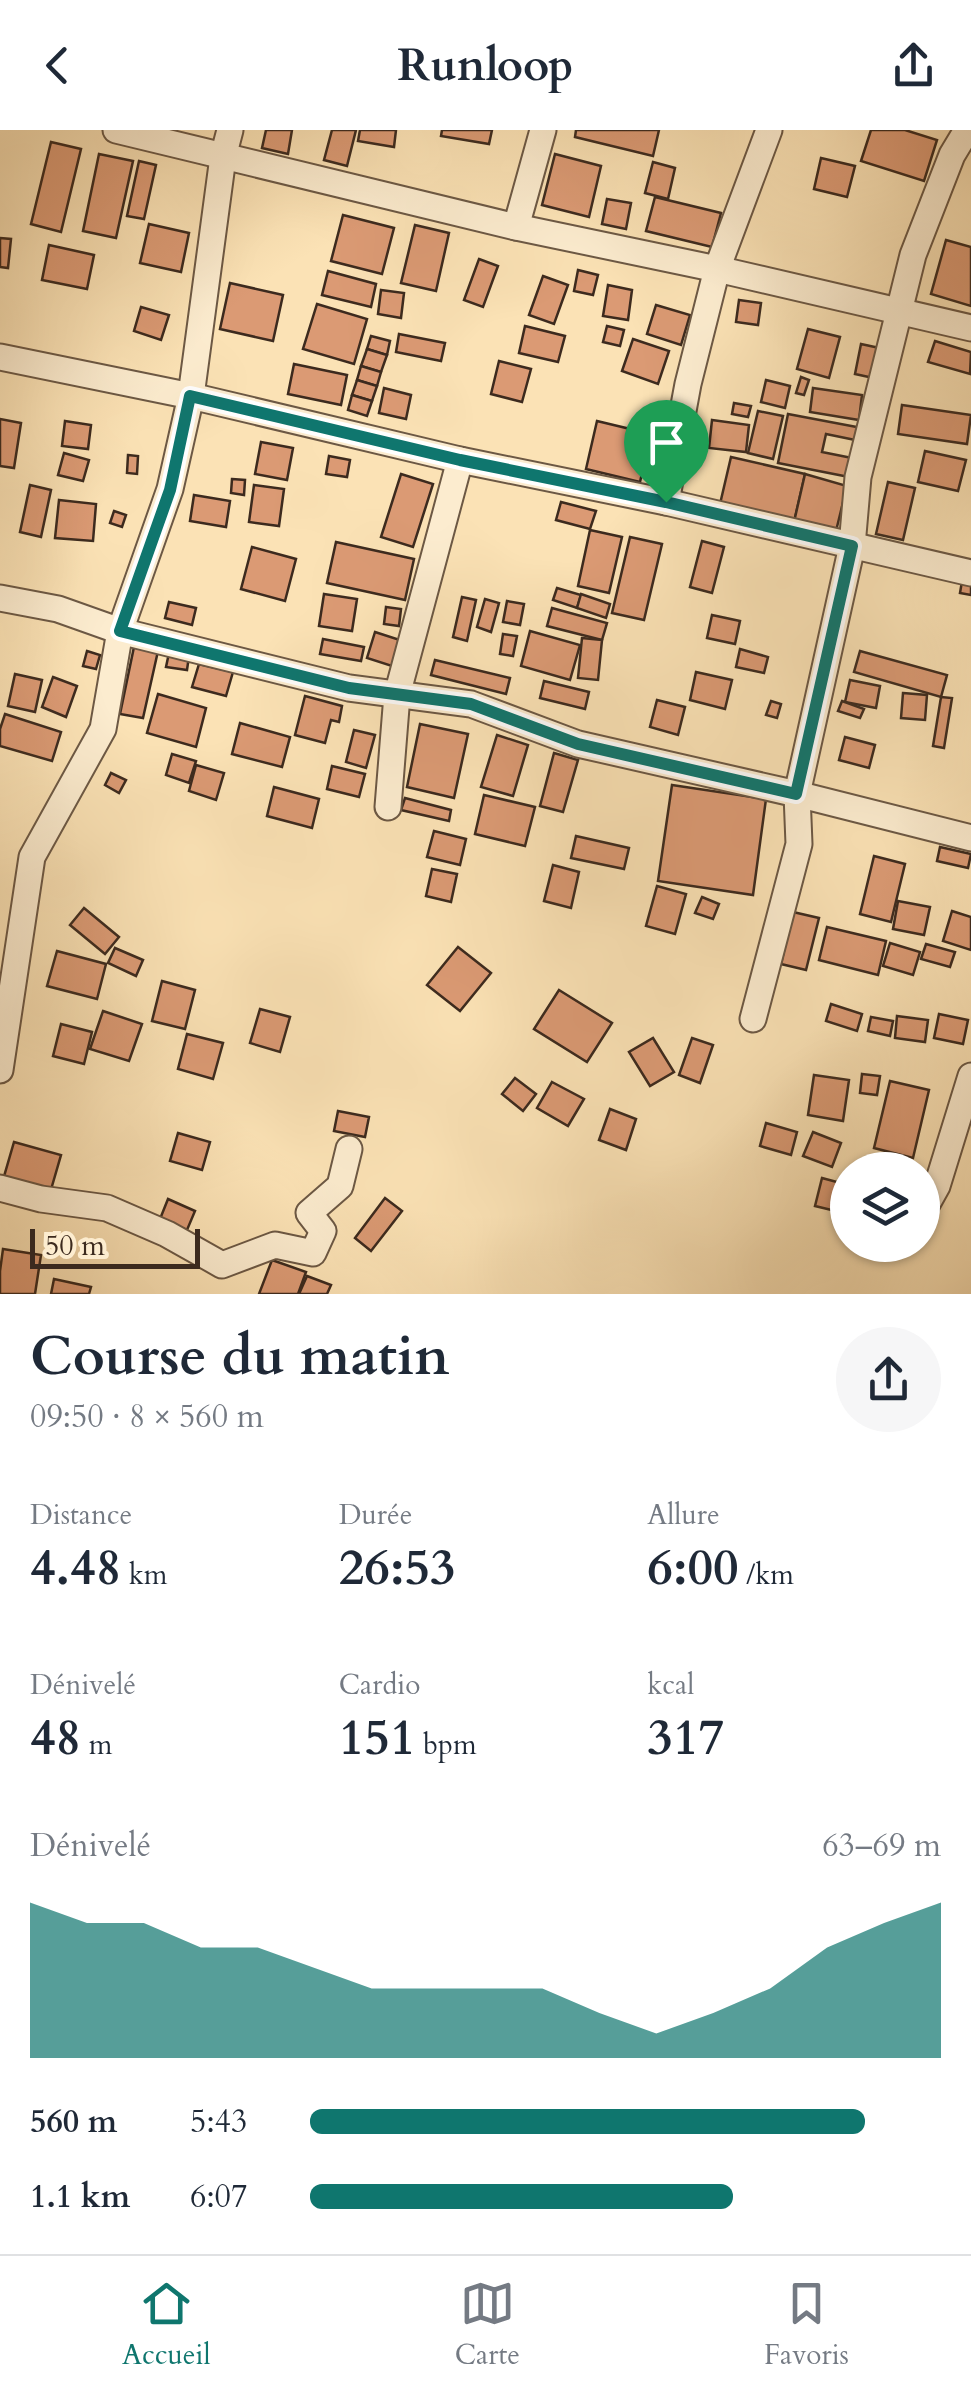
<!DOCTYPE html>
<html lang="fr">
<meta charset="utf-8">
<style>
body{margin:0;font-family:Cardo,serif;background:#f6f6f7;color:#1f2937;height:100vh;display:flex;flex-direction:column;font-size:38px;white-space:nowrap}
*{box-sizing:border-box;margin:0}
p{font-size:32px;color:#747a83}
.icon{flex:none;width:55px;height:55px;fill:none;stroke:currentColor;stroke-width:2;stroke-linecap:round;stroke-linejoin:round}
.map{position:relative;height:1164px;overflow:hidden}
.panel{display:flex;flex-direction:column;background:#fff;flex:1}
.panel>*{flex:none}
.buttons{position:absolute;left:830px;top:1022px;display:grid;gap:20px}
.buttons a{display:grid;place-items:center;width:110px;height:110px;border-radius:50%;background:#fff;box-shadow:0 2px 8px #0004;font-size:50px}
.scale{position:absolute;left:30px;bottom:25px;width:170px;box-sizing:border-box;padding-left:10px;border:5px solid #3c2a1e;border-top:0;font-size:28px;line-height:35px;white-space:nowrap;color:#3c2a1e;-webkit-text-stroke:8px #fceccf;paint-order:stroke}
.pin{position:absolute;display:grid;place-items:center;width:85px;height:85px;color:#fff;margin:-102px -42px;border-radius:50% 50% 50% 0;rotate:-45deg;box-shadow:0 0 10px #0007}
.pin .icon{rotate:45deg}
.round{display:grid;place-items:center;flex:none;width:105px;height:105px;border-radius:52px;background:#f6f6f7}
.overview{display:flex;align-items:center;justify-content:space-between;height:170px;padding:0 30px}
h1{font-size:55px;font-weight:700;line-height:75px}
.stats{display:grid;grid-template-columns:repeat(3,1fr);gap:15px;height:170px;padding:10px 30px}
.stats div{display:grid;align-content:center}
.stats b{font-size:50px;font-weight:700}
.stats small{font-size:28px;font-weight:400}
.stats p{font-size:28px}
.chart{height:280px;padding:20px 30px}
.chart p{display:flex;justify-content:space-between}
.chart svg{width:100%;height:180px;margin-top:10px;fill:#0f766e;opacity:.7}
ul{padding:0 30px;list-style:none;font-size:32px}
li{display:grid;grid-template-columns:160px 120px 1fr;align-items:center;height:75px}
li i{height:25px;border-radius:12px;background:#0f766e}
header{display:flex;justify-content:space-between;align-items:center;height:130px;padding:0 30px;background:#fff;font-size:45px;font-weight:700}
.menu{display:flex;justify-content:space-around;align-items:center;height:140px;border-top:2px solid #e0e1e3;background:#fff;font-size:28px;color:#747a83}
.menu a{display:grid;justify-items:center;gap:5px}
.menu .active{color:#0f766e}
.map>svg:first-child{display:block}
</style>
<header><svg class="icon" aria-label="back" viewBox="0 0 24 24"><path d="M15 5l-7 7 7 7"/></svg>Runloop<svg class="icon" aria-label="share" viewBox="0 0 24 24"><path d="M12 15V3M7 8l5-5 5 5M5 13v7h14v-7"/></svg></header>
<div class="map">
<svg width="971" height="1164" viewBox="0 0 971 1164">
<rect width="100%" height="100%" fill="#fbe2b5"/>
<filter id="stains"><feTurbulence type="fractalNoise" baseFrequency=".002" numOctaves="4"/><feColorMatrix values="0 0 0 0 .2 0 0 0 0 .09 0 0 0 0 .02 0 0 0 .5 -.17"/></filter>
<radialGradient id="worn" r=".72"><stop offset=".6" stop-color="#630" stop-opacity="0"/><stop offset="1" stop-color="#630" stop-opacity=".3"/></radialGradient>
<g fill="#db9a74" stroke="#3c2a1e" stroke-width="2.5">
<polygon points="266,0 292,0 288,24 262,18"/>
<polygon points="332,0 356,0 347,36 324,30"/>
<polygon points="360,0 396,0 394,17 358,11"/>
<polygon points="442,0 492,0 489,14 441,6"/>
<polygon points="576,0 659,0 653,26 575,7"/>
<polygon points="871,0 905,0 937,10 924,51 861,31"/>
<polygon points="51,12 81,19 61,102 31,94"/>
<polygon points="99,24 133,31 116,108 83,101"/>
<polygon points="555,24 601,36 589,87 542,75"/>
<polygon points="821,28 855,36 847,67 814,59"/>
<polygon points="139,31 156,35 144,89 127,86"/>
<polygon points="653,32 675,38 668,69 645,63"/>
<polygon points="655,67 721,83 712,117 646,101"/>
<polygon points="607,69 631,73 626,99 602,94"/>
<polygon points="343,85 394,98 382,144 331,131"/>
<polygon points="149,94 189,103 181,142 140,133"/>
<polygon points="415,95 449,103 436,161 401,153"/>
<polygon points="0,108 11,109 8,138 0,137"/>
<polygon points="946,110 971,117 971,176 931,164"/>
<polygon points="49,115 94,125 87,159 42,150"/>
<polygon points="479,129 498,136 483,177 464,170"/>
<polygon points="578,140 598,145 593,165 574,161"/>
<polygon points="328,141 376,154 371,177 322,165"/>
<polygon points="543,146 568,155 554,194 529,185"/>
<polygon points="230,153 283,165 273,211 220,199"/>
<polygon points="608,155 632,160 628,190 603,186"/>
<polygon points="381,160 404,163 401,188 378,184"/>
<polygon points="739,170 761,173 758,195 736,192"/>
<polygon points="317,174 367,189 354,234 303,219"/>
<polygon points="656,175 690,185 681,215 647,204"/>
<polygon points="141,177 169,185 161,210 134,201"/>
<polygon points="525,196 565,206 558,232 519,223"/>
<polygon points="607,196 624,200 620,216 603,212"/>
<polygon points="808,199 840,207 829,248 797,239"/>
<polygon points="399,204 445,213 441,231 396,222"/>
<polygon points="371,206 390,211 387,225 367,219"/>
<polygon points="633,209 669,221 658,254 622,241"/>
<polygon points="935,211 971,222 970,244 928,232"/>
<polygon points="861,214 884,219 878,249 855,244"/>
<polygon points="367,219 387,225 381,242 361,236"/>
<polygon points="499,231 531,239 522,272 491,264"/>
<polygon points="294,234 347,245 341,275 288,264"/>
<polygon points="361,236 381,242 377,256 357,250"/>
<polygon points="801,247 809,250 804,265 796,263"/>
<polygon points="357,250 377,256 372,271 352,265"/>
<polygon points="766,250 790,256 785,278 761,272"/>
<polygon points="384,258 411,265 406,289 379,283"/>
<polygon points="813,258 862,265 859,290 810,282"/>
<polygon points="352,265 372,271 367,286 348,280"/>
<polygon points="734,273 751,276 748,287 732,284"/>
<polygon points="902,275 971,285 967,314 898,304"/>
<polygon points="758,281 783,286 773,329 748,323"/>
<polygon points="788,284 862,298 860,311 826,304 822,322 852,328 849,347 778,333"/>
<polygon points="0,289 21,293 14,338 0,336"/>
<polygon points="712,290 749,295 746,322 709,318"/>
<polygon points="65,291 91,295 88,319 62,316"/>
<polygon points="597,291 651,304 640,352 586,339"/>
<polygon points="261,312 293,318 287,350 255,344"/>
<polygon points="925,321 966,330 958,361 918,352"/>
<polygon points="64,323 89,330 83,351 58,345"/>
<polygon points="128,325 138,326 137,344 127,343"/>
<polygon points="329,326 350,330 347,347 326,344"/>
<polygon points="731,327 805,344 794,392 720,374"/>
<polygon points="401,344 433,354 413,417 381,407"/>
<polygon points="805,344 847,356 836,401 794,392"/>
<polygon points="232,349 245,350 244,365 231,363"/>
<polygon points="888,352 915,358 903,410 876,404"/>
<polygon points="30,355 51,360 41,407 20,402"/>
<polygon points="254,355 284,359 279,396 249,392"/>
<polygon points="194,365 230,371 226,397 190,391"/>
<polygon points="59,370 96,374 93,411 55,408"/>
<polygon points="561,372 596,381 590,399 556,390"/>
<polygon points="114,381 126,385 122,397 110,393"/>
<polygon points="590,400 622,407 609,463 578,456"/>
<polygon points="630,407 662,414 644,490 612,483"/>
<polygon points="702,411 724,417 712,463 690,457"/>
<polygon points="336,412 414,429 405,470 327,453"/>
<polygon points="252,417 296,429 285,471 241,459"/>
<polygon points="962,451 971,452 971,465 960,463"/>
<polygon points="557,458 581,465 577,478 553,470"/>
<polygon points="324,464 357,469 352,501 319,496"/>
<polygon points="581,464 610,474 606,488 577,478"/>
<polygon points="462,467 476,470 467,511 453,507"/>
<polygon points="485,469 499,473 491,502 477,497"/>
<polygon points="507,471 524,474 520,495 503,492"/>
<polygon points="169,472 196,478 192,495 165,488"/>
<polygon points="386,477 401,479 399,496 384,494"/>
<polygon points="552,478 607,493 602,510 547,496"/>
<polygon points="712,485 740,491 735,514 707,508"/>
<polygon points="530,501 580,515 570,550 521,536"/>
<polygon points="375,502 403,511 395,537 367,528"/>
<polygon points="503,504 517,506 513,526 500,524"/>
<polygon points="582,508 602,510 598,550 578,548"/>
<polygon points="323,509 364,517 361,531 320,524"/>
<polygon points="134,517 158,521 143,588 120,584"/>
<polygon points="740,519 768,527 764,543 736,537"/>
<polygon points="87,521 100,525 96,539 83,536"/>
<polygon points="860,521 947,545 941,567 854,542"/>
<polygon points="169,523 189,526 187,540 166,537"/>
<polygon points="435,530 510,548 506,564 431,545"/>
<polygon points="199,534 233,542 226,566 192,557"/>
<polygon points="696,542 732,550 725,579 690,570"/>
<polygon points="15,544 42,550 35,582 8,576"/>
<polygon points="53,547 77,556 66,587 42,577"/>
<polygon points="850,550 880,556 876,578 845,572"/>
<polygon points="544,551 589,562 585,579 540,568"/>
<polygon points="903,563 927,565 925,590 901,588"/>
<polygon points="158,564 206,578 196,617 147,603"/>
<polygon points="305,566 342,576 339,592 331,590 325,613 295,605"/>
<polygon points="941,567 952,568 944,618 933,616"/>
<polygon points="657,570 685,577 678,605 650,597"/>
<polygon points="771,571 781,574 777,588 766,585"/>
<polygon points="842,571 864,579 860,588 838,581"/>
<polygon points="5,584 61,602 52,631 0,616 0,599"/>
<polygon points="240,593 290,607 282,637 232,624"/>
<polygon points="420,594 468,604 454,668 407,657"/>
<polygon points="354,600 375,605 366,638 346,632"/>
<polygon points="497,605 528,615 513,666 481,657"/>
<polygon points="845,607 875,615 869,638 839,630"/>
<polygon points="554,623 578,630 563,682 540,676"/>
<polygon points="172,624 196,631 189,653 166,645"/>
<polygon points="196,635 224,643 216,670 189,661"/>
<polygon points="332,636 365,644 359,667 327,659"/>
<polygon points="111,643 126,650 119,663 105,655"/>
<polygon points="672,655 766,669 753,765 658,751"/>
<polygon points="274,657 319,669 312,698 267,686"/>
<polygon points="484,665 535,677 525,716 475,704"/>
<polygon points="405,668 451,680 449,691 401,680"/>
<polygon points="434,701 466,709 460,735 427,727"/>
<polygon points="576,706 629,718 624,739 571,728"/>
<polygon points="940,717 971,724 968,738 937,731"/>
<polygon points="874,726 905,734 891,792 860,784"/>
<polygon points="553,735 579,742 571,778 544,771"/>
<polygon points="432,739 457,744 451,772 426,766"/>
<polygon points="657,756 686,764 675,804 646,796"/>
<polygon points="702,767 719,774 713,789 695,783"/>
<polygon points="898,771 930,777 924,805 893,799"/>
<polygon points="84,778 119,807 105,824 70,795"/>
<polygon points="952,781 971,787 971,820 943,811"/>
<polygon points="793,782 819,788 806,840 781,834"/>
<polygon points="827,797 886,811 878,845 819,830"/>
<polygon points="890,813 920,822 913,845 883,836"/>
<polygon points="926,814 955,822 950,837 921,829"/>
<polygon points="458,817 491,843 460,881 427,855"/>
<polygon points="115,818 143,830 136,846 108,833"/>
<polygon points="57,821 106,834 97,869 47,856"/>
<polygon points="162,851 195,860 185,899 152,891"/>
<polygon points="559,860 612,893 587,932 534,899"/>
<polygon points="831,874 862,884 857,901 826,891"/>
<polygon points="260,879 290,887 280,922 250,913"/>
<polygon points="103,881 142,894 129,931 90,919"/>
<polygon points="939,884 968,890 963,914 934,908"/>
<polygon points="897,886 928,890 925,912 895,908"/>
<polygon points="871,887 893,891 890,906 868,901"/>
<polygon points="61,894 92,902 84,934 53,926"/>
<polygon points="187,904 223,913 213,949 178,939"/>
<polygon points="653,908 674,942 650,956 629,922"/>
<polygon points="692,908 713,915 700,953 679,945"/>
<polygon points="862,944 880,946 877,965 860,963"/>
<polygon points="814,945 849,950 843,991 808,985"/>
<polygon points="515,948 536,964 523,981 502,964"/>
<polygon points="890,951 929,960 913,1028 874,1018"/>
<polygon points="552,952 584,969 568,996 537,978"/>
<polygon points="610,979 636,989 626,1020 599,1010"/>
<polygon points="338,981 369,987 365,1007 334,1001"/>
<polygon points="766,993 797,1002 791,1025 760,1016"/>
<polygon points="813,1002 841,1013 832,1037 803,1026"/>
<polygon points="178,1003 210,1012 202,1040 170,1031"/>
<polygon points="14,1012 61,1025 50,1063 3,1050"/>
<polygon points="822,1048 848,1055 848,1084 815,1076"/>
<polygon points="385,1068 402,1081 371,1121 355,1108"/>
<polygon points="168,1069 195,1081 187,1100 160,1089"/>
<polygon points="3,1119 41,1125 35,1164 0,1164 0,1141"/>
<polygon points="272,1130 306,1142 298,1164 259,1164"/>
<polygon points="307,1146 331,1155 327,1164 299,1164"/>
<polygon points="54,1149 91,1157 89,1164 51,1164"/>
</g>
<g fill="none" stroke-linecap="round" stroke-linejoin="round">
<g stroke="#6c5844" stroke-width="29">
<g id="minor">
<polyline points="116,0 516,97 717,139 971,198"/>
<polyline points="516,97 543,0"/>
<polyline points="0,227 191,266 460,330 666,372 971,443"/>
<polyline points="666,372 688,254 717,139 769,0"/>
<polyline points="0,468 58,479 120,501 349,558 471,574 578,614 797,664 971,708"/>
<polyline points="388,677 397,565 460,330"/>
<polyline points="753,889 799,714 797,664 852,416 858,347 913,125 952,25 967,0"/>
<polyline points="0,940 32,727 103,599 120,501 170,359 191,266 223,27 230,0"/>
<polyline points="0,1058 41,1069 107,1078 167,1104 222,1135 275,1115 313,1123 323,1101 309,1083 340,1056 349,1019"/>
<polyline points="922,1083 937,1056 971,946"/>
</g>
</g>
<use href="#minor" stroke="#fceccf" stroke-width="25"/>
</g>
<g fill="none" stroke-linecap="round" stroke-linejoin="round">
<g stroke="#fff" stroke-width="20">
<polygon id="route" points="190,266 460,330 666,372 852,416 796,664 578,614 471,574 349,558 120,501 170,360"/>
</g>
<use href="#route" stroke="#0f766e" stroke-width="12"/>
</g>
<rect width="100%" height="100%" filter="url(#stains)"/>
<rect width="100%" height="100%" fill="url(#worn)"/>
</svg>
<div class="buttons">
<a><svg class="icon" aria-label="layers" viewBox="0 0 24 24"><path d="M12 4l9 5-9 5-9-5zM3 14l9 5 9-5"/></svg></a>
</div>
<div class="scale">50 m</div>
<div class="pin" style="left:666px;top:372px;background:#1e9e55"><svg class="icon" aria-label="arrive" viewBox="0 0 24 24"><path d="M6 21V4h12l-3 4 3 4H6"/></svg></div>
</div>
<section class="panel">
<div class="overview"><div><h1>Course du matin</h1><p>09:50 · 8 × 560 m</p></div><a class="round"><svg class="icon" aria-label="share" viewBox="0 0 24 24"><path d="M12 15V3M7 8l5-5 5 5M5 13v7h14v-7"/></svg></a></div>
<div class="stats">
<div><p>Distance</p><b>4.48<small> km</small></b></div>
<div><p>Durée</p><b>26:53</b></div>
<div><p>Allure</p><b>6:00<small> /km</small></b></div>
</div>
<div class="stats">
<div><p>Dénivelé</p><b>48<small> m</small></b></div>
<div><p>Cardio</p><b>151<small> bpm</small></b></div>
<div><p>kcal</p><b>317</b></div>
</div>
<div class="chart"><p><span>Dénivelé</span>63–69 m</p>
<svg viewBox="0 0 160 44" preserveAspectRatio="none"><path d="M0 44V6L10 11L20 11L30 17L40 17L50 22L60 27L70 27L80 27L90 27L100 33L110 38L120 33L130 27L140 17L150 11L160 6V44z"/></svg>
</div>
<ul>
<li><b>560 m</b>5:43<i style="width:88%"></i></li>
<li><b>1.1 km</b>6:07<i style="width:67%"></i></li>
</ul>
</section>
<nav class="menu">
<a class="active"><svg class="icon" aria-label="home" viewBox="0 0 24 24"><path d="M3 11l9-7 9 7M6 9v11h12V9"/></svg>Accueil</a>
<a><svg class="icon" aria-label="map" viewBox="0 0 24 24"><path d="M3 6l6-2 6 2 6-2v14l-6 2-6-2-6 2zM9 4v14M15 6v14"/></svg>Carte</a>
<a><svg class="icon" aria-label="saved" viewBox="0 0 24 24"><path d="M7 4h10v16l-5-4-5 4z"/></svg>Favoris</a>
</nav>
